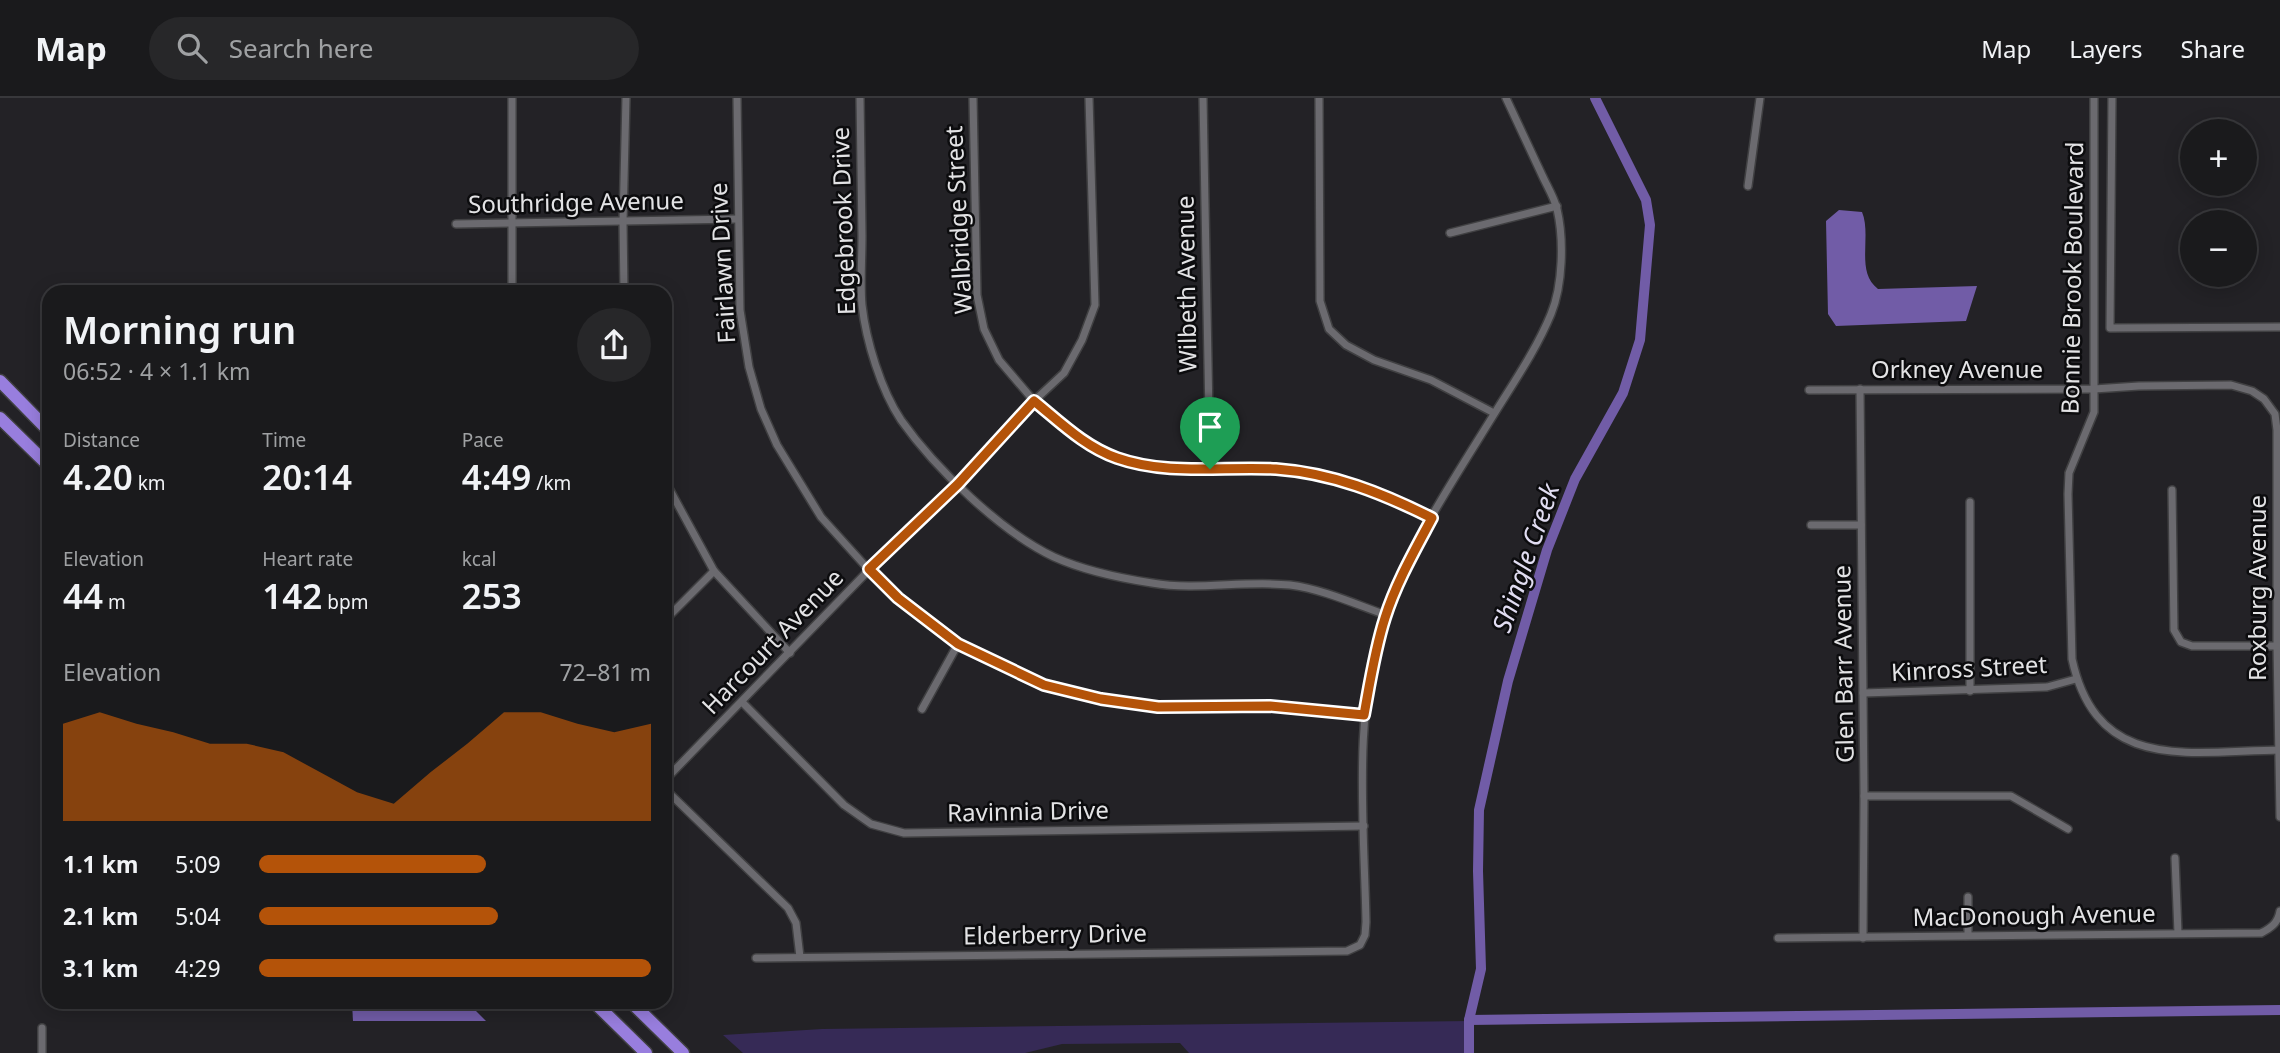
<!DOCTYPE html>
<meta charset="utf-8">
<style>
body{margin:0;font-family:"Noto Sans",sans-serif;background:#272729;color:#f1f3f6;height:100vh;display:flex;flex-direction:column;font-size:26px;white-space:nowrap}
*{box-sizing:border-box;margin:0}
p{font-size:23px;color:#9fa1a3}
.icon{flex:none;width:38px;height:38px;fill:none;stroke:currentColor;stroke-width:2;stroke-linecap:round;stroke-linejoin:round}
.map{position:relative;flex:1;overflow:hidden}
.details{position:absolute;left:42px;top:187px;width:630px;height:724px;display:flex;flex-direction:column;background:#1a1a1c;border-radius:21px;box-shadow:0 4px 18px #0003,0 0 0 2px #38383b}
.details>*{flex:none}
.tools{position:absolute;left:2180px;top:21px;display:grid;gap:14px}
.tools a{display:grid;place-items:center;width:77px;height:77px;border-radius:50%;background:#1a1a1c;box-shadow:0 4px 18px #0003,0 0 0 2px #38383b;font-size:35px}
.pin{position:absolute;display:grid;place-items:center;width:60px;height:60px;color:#fff;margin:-72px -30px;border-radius:50% 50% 50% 0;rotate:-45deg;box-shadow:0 0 7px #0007}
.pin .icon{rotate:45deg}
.round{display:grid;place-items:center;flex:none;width:74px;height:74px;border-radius:37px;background:#272729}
.headline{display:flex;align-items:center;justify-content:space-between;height:119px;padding:0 21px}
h1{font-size:38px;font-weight:600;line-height:52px}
.stats{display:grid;grid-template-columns:repeat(3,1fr);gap:10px;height:119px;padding:7px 21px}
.stats div{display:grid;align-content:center}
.stats b{font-size:35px;font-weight:600}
.stats small{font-size:19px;font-weight:400}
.stats p{font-size:19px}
.chart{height:196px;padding:14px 21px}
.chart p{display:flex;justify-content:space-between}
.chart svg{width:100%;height:126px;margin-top:7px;fill:#b45309;opacity:.7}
ul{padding:0 21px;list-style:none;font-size:23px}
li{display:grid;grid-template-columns:112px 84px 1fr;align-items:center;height:52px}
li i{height:18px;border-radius:9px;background:#b45309}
header{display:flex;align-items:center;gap:42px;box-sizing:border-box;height:98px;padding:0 35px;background:#1a1a1c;border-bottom:2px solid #38383b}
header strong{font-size:33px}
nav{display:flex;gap:38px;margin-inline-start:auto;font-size:24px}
.search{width:490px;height:63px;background:#272729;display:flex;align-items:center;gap:18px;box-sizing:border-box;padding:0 24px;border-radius:38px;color:#9fa1a3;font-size:26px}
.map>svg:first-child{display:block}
</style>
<header>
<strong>Map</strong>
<div class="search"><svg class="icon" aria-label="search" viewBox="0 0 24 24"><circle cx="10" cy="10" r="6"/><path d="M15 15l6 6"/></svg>Search here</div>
<nav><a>Map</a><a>Layers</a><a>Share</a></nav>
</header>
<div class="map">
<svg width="2280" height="955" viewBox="0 0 2280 955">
<rect width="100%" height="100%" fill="#232226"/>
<polygon fill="#362a56" points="1470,923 1470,955 1189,955 1180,945 1062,946 1025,955 743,955 723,937 822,931"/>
<g fill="#715ca7">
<path d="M1839 112 1862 114C1872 138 1855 174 1878 191L1977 188 1966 223 1836 228 1828 216 1826 123Z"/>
<polygon points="352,905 468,905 486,923 353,923"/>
</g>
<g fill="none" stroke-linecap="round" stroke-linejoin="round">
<g stroke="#715ca7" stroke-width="10">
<polyline points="1469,922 2280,912"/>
<polyline points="1469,955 1469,922 1481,871 1478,773 1479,712 1508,583 1547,452 1575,381 1623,295 1640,242 1650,127 1646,102 1595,0"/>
</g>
<g stroke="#404042" stroke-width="10">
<g id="street">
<polyline points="737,0 740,212 749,269 761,311 777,347 821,419 869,472 898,500 958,546 1044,587 1101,601 1159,609 1270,608 1364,617"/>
<path d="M860 0C861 46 861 92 862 138 862 161 860 185 862 207 866 243 881 292 901 322 935 370 1001 434 1054 459 1085 473 1119 480 1152 485 1197 493 1244 482 1290 487 1322 491 1355 506 1386 517"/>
<polyline points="973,0 977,197 984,231 999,262 1034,303 1092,349 1116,360 1156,370 1276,371 1333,379 1386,398 1432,420"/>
<polyline points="1203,0 1210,371"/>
<polyline points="1319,0 1320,203 1329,231 1346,247 1374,262 1431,282 1494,315"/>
<path d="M2094 0V314L2069 375 2068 396 2072 561C2097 676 2189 653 2280 652"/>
<polyline points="2112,0 2110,230 2280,229"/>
<polyline points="1748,88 1760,0"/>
<polyline points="456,126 738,121"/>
<polyline points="1450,135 1557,108"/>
<polyline points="512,194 512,0"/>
<polyline points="624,194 623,124 626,0"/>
<polyline points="1860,291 1864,698 1863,840"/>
<polyline points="1809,292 2094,291 2139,288 2231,287 2252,293 2264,301 2275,316 2277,332 2277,548 2280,719"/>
<polyline points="665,383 714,473 790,555"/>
<polyline points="2172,392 2174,532 2181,544 2192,548 2277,548"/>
<polyline points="1970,404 1970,593"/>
<polyline points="1811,427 1861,427"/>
<polyline points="665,522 714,473"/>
<polyline points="1863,595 2047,589 2076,581"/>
<polyline points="742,604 844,707 871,726 904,735 1364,728"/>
<polyline points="922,611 958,546"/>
<polyline points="665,682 869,472 958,386 1034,303 1064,275 1082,242 1095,207 1089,0"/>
<polyline points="665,691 788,810 796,825 800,859"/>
<polyline points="1864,698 2011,698 2068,731"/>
<polyline points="2175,760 2178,835"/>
<polyline points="1968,799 1968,837"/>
<path d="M1778 840 2261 835C2271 830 2278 825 2280 813"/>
<path d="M756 860 1347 853 1360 847 1365 837 1366 824C1364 722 1352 616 1385 518 1410 445 1456 378 1496 313 1516 281 1537 250 1551 216 1563 187 1564 141 1557 111 1554 99 1547 88 1542 77 1530 51 1518 26 1506 0"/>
<polyline points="42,930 42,955"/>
</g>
</g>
<g stroke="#404042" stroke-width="15">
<g id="highway">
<polyline points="0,283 49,333"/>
<polyline points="0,320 49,368"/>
<polyline points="595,905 646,955"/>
<polyline points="632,905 683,955"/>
</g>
</g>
<use href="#street" stroke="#6b6a6f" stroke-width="7"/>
<use href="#highway" stroke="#987ede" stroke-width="12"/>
</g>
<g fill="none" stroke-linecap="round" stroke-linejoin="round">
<g stroke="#fff" stroke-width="14">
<path id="route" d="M1034 303C1060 324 1085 349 1117 360 1168 378 1223 368 1276 371 1332 375 1382 395 1432 420 1415 452 1396 485 1385 520 1375 551 1370 584 1364 617L1270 608 1158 609 1101 601 1044 587 958 546 898 500 869 471 958 386Z"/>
</g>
<use href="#route" stroke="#b45309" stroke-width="9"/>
</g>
<g text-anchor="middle" stroke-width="5" stroke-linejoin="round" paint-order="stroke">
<g font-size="24" fill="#e3e3e5" stroke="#0c0c0e">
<text transform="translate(576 105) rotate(-1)" y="8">Southridge Avenue</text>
<text transform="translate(959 122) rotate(-93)" y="8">Walbridge Street</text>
<text transform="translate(844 123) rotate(-92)" y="8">Edgebrook Drive</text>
<text transform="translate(723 165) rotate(-93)" y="8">Fairlawn Drive</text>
<text transform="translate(2073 180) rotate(-89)" y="8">Bonnie Brook Boulevard</text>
<text transform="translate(1187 186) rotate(-91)" y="8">Wilbeth Avenue</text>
<text x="1957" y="280">Orkney Avenue</text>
<text transform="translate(2258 490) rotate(-90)" y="8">Roxburg Avenue</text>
<text transform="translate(773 544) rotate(-46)" y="8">Harcourt Avenue</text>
<text transform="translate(1844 566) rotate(-91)" y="8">Glen Barr Avenue</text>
<text transform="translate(1969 571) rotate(-3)" y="8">Kinross Street</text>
<text transform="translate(1028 714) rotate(-1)" y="8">Ravinnia Drive</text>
<text transform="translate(2034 818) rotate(-1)" y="8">MacDonough Avenue</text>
<text transform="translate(1055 837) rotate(-1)" y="8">Elderberry Drive</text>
</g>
<g font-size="26" font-style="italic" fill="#e1ddf2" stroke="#0c0c0e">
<text transform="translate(1526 460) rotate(-71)" y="9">Shingle Creek</text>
</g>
</g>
</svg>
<div class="tools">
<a>+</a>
<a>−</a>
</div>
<div class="pin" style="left:1210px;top:371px;background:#1e9e55"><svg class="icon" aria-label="arrive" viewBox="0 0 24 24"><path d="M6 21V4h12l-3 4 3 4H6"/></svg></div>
<section class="details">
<div class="headline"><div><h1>Morning run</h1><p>06:52 · 4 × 1.1 km</p></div><a class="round"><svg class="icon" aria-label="share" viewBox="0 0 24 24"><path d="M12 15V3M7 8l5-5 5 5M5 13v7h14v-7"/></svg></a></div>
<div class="stats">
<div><p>Distance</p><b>4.20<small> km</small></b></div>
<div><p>Time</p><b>20:14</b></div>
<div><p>Pace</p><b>4:49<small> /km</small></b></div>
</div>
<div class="stats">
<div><p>Elevation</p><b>44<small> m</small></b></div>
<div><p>Heart rate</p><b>142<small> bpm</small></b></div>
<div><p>kcal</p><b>253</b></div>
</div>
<div class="chart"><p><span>Elevation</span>72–81 m</p>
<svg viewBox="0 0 160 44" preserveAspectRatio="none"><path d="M0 44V10L10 6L20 10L30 13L40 17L50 17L60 20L70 27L80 34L90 38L100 27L110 17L120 6L130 6L140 10L150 13L160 10V44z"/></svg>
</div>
<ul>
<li><b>1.1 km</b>5:09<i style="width:58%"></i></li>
<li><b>2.1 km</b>5:04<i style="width:61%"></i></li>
<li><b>3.1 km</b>4:29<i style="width:100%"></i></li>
</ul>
</section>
</div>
